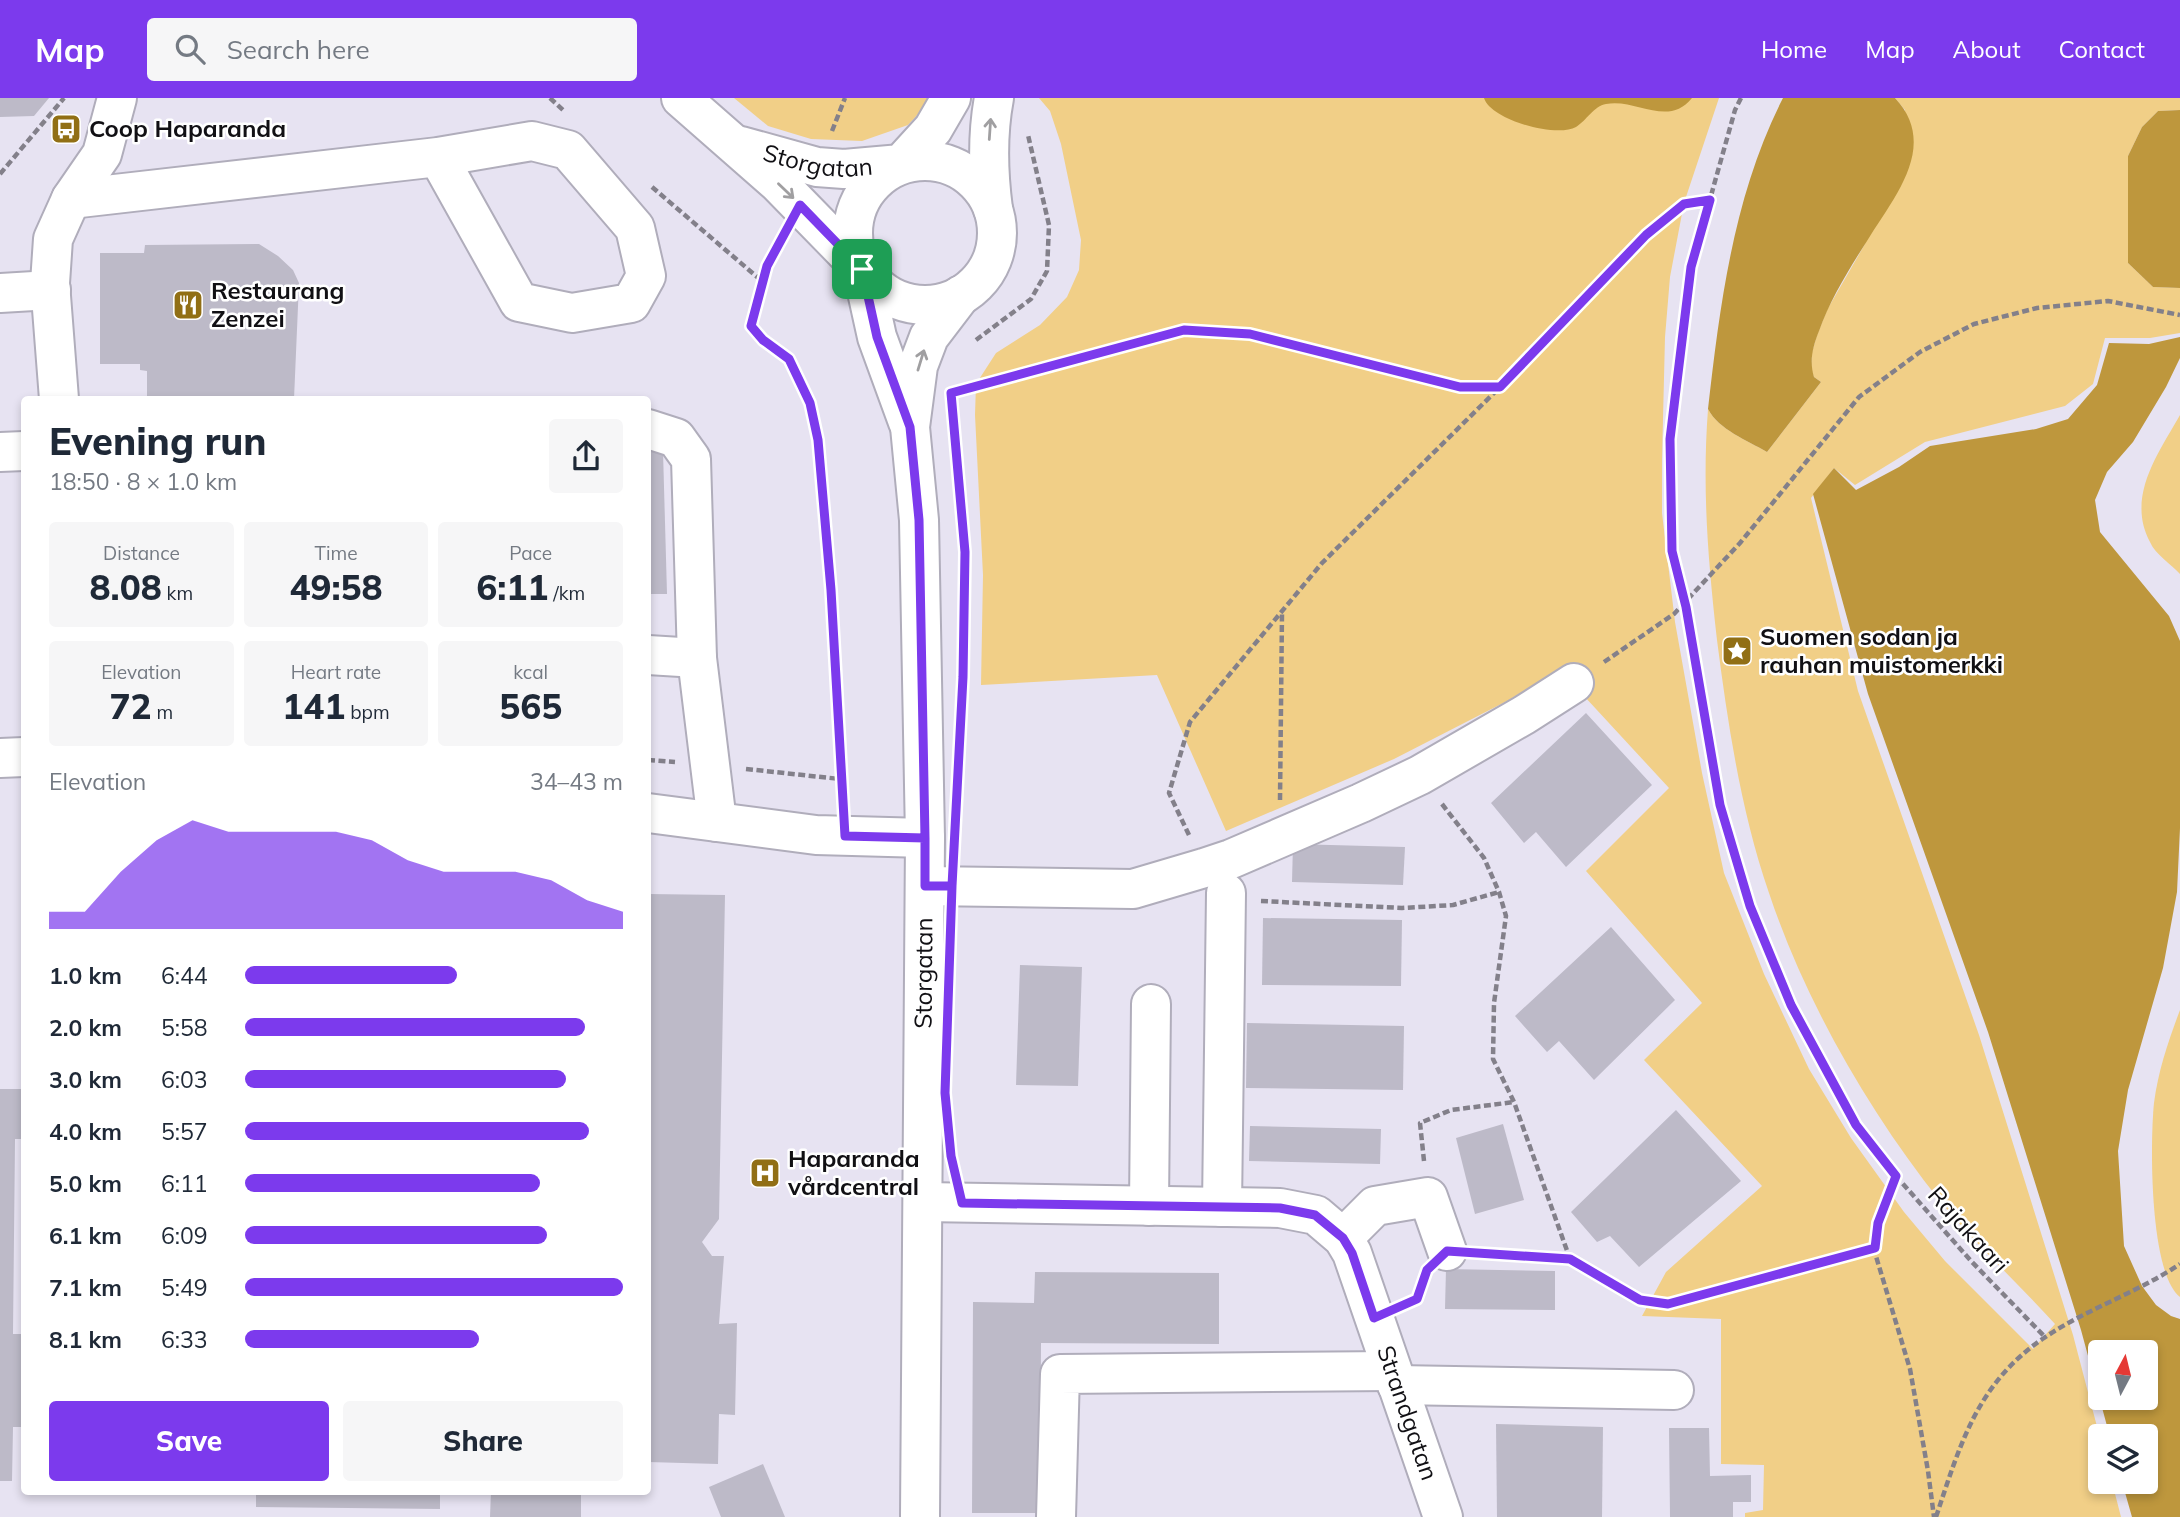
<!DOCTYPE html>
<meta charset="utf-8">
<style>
body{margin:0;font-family:Mulish,sans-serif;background:#f6f6f7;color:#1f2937;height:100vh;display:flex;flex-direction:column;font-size:26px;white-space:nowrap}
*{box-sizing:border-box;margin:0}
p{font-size:23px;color:#747a83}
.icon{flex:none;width:38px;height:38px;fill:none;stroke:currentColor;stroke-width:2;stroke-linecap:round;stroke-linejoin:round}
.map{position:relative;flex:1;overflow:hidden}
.drawer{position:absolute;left:21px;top:298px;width:630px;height:1099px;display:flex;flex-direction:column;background:#fff;border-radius:7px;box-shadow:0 4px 10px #0003}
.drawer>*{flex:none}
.needle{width:46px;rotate:7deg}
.tools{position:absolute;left:2088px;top:1242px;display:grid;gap:14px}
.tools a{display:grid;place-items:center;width:70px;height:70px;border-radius:7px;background:#fff;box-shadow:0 4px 10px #0003;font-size:35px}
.pin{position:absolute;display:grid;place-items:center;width:60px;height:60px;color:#fff;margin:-30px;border-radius:14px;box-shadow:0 4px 10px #0006}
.round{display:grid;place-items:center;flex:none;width:74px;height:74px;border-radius:7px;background:#f6f6f7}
.overview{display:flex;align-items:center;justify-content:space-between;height:119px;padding:0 28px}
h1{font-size:38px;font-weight:800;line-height:52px}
.figures{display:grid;grid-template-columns:repeat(3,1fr);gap:10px;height:119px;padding:7px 28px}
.figures div{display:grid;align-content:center;border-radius:7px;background:#f6f6f7;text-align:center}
.figures b{font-size:35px;font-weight:800}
.figures small{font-size:19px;font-weight:400}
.figures p{font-size:19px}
.chart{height:196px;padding:14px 28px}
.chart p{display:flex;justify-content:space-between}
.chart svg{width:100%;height:126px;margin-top:7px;fill:#7c3aed;opacity:.7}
.button{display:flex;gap:14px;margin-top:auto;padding:14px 28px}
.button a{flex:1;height:80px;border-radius:7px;background:#7c3aed;color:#fff;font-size:28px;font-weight:800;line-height:80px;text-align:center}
.button a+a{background:#f6f6f7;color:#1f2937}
ul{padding:0 28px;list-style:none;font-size:23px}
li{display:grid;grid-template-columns:112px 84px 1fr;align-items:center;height:52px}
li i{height:18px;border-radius:9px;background:#7c3aed}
header{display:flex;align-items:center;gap:42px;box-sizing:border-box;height:98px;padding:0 35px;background:#7c3aed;color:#fff}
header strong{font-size:33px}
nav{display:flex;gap:38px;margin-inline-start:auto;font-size:24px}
.search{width:490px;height:63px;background:#f6f6f7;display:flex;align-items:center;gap:18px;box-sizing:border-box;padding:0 24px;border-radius:7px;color:#747a83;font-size:26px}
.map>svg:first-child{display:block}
</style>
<header>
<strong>Map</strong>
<div class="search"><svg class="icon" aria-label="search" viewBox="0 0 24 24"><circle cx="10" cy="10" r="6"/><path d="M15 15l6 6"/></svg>Search here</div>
<nav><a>Home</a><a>Map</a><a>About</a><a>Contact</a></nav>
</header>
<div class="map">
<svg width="2180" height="1419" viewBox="0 0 2180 1419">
<rect width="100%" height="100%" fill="#e7e3f2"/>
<g fill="#f1cf87">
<polygon points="734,0 933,0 908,27 862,43 811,41 768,28"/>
<path d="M1039 0H1719L1684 105 1670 179 1665 239 1662 362V415L1675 524 1702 675 1724 775 1764 876 1809 971 1851 1040 1904 1114 1945 1163 2033 1251 2055 1226C2017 1184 1976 1147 1940 1103 1869 1014 1805 903 1769 795 1741 714 1728 627 1717 542 1708 462 1702 391 1708 311 1719 332 1747 342 1767 354L1821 284 1814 279 1811 271 1812 254 1817 237 1827 212 1865 146 1905 12 1895 0H2180V12L2158 13 2142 29 2128 58V165L2153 189 2180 190V235L2150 240H2105L2093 286 2065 308 1925 344 1855 387 1834 370 1811 400 1858 593 1979 937 2073 1237 2100 1340V1384H2112L2121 1419H1745V1415L1763 1412 1764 1367 1721 1366V1221L1642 1218 1666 1174 1762 1088 1644 962 1702 905 1586 773 1669 690 1584 598 1563 569 1509 602 1394 661 1226 733 1157 577 981 587 983 477 975 317 976 286 996 255 1040 227 1067 199 1079 172 1081 142 1061 46 1050 13Z"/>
<path d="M2180 317V476C2171 466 2155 456 2150 444 2126 399 2158 356 2180 317Z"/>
<path d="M2180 912V1199C2149 1175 2150 1043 2154 1005 2158 973 2169 941 2180 912Z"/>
</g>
<g fill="#be973d" fill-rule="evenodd">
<path d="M1484 0H1692C1668 30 1636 0 1606 6 1594 8 1586 23 1576 29 1556 40 1491 22 1484 0Z"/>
<path d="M1783 0H1895C1940 48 1893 100 1867 143 1849 171 1830 202 1819 233 1813 248 1809 263 1814 279L1821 284 1767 354C1747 342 1719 332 1708 311 1720 205 1734 96 1783 0Z"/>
<polygon points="2180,12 2180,190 2153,189 2128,165 2128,58 2142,29 2158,13"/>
<path d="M2180 239V260L2166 289 2133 344 2107 374 2095 402 2100 434 2169 518 2180 543V730L2177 794 2163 870 2128 992 2118 1053 2124 1148 2142 1188 2156 1207 2171 1218 2180 1221V1419H2132L2122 1384H2146V1339H2110L2081 1232 1988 934 1868 596 1813 396 1834 370 1856 392 1899 369 1930 348 2036 331 2068 321 2097 287 2109 245 2149 246ZM2100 1255H2146V1300H2100Z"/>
</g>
<g fill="#bdbac8">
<polygon points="0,0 49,0 34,18 0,19"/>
<polygon points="259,146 278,158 293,172 299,185 294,301 147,301 147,273 140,272 140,266 100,266 100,155 144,155 145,147"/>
<polygon points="648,353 663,353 667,496 648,496"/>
<polygon points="1586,615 1652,687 1566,769 1536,734 1524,745 1491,705"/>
<polygon points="1293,746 1405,749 1403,787 1292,784"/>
<polygon points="648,796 725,797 719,1121 702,1144 712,1158 724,1158 719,1226 737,1225 735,1317 719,1316 718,1366 648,1364"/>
<polygon points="1263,820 1402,822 1401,888 1262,887"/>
<polygon points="1611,829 1675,902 1594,982 1559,943 1547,954 1515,918"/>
<polygon points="1020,867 1082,869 1078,988 1016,987"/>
<polygon points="1247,925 1404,928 1403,992 1246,990"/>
<polygon points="0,991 24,991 24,1041 15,1041 13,1236 24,1236 24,1329 13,1329 12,1383 0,1383"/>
<polygon points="1676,1012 1741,1083 1639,1169 1610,1138 1597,1144 1571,1114"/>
<polygon points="1503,1026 1524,1102 1475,1116 1456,1040"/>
<polygon points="1250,1028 1381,1031 1380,1066 1249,1063"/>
<polygon points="1446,1171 1555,1173 1555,1212 1445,1211"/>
<polygon points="1035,1174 1219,1175 1219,1246 1041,1245 1040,1415 972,1415 973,1204 1034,1205"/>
<polygon points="1496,1326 1603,1329 1602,1419 1497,1419"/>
<polygon points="1669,1330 1709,1330 1710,1378 1751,1377 1751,1404 1733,1404 1733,1419 1670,1419"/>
<polygon points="763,1366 785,1419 721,1419 709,1389"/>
<polygon points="256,1393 440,1393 440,1411 256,1409"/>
<polygon points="491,1393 581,1393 581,1419 490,1419"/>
</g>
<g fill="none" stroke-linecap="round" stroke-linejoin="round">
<g stroke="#b0adbb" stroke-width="42">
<g id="minor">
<polyline points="681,0 778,85 862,171 877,239 908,324"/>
<path id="s1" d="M741 48 817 69 844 71 901 66 933 31 951 0"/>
<circle cx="925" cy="135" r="72"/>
<polyline points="71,101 438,59 519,204 572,215 631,205 646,178 635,130 568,52 532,43 438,59"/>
<path d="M993 111C988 73 987 37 994 0"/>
<polyline points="0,195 51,192"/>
<polyline points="59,301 50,185 53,141 71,101 102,56 117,0"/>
<polyline points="648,331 676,340 691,361 697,560 717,724"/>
<polyline points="0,354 24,353"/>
<polyline points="648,557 697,560"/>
<polyline points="0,660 24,659"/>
<polyline points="648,715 816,737 925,740"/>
<polyline points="925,788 1133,791 1204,770 1231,761 1361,705 1420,677 1524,617 1574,585"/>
<path id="s2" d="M923 1104 1280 1110 1316 1117 1343 1140 1352 1155 1443 1419"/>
<polyline points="1149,1108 1151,906"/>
<polyline points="1222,1109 1226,795"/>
<polyline points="1343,1140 1375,1108 1428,1099 1447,1153"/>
<polyline points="1397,1287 1674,1292"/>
<path id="s3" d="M920 1419 925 740 919 422 910 329 918 268 929 239 961 197"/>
<polyline points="1056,1419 1060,1276 1392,1273"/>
</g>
</g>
<g stroke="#83808a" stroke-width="4.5" stroke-dasharray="7 3.5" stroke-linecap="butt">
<polyline points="550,0 563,12"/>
<polyline points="1741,0 1735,12 1691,169 1670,341 1672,453 1686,509 1720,707 1750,808 1791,907 1856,1027 1896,1078 1971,1163 2045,1239"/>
<polyline points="832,33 845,0"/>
<polyline points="0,76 64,0"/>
<polyline points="652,89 763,184"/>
<polyline points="781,142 767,168 751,228 763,242 789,261 810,305 818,342 831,492 842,702"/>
<polyline points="976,242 1031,201 1047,173 1049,127 1028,37"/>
<polyline points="953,294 1184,232 1250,236 1460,289 1500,289"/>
<polyline points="953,310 965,454 962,591"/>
<polyline points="1604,564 1674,516 1740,445 1859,299 1920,254 1974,226 2037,210 2108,203 2180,217"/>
<polyline points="648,662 675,664"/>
<polyline points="746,671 840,681"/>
<polyline points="1280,702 1282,514"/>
<polyline points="1442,706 1484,760 1499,794 1506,818 1494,905 1493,961 1514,1004 1570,1161"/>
<polyline points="1189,737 1169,695 1190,624 1322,465 1500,289 1646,137 1684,105 1710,102"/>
<polyline points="1261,803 1402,810 1453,807 1499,794"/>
<polyline points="1424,1063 1420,1025 1451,1012 1514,1004"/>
<polyline points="1895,1079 1878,1125 1875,1155 1910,1271 1928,1373 1934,1419"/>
<polyline points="1482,1155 1570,1161 1640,1201 1668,1206 1875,1150"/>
<polyline points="1409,1204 1417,1201 1424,1181"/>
<path d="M1936 1419C1960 1347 1977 1285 2044 1240 2086 1211 2137 1195 2180 1166"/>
</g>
<use href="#minor" stroke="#fff" stroke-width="38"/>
</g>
<defs><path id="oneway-shaft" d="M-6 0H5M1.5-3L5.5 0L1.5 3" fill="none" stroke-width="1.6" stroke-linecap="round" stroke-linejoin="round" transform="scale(1.75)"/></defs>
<g stroke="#a09fa1">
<use href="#oneway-shaft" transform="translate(990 31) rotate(-86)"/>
<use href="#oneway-shaft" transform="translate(786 93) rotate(44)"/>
<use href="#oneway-shaft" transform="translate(921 262) rotate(-73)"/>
</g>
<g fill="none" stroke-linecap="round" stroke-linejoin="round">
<g stroke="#fff" stroke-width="14">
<polyline id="route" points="862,171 877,239 910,329 919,422 925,740 925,788 952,788 945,995 951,1058 962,1105 1280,1110 1315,1117 1343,1140 1352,1155 1374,1220 1417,1201 1427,1172 1447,1153 1570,1161 1640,1202 1668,1206 1875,1150 1878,1125 1896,1078 1856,1027 1791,907 1750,808 1720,707 1686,509 1672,453 1670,341 1691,169 1710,102 1684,106 1646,137 1500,289 1460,289 1250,236 1184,232 951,295 965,454 963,579 952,788 925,788 925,740 845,738 831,492 818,342 810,305 789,261 763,242 751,228 767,168 800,107 862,171"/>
</g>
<use href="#route" stroke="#7c3aed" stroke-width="9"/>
</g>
<defs>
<g id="bus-square" transform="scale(1.575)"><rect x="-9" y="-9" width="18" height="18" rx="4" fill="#916f15" stroke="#fff"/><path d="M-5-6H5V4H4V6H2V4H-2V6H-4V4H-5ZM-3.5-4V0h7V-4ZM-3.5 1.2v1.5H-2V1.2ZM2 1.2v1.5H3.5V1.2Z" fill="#fff"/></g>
<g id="restaurant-square" transform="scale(1.575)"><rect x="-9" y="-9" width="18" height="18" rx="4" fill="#916f15" stroke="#fff"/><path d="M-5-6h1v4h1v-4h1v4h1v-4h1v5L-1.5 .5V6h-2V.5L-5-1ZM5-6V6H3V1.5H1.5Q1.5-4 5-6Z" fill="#fff"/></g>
<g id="sight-square" transform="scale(1.575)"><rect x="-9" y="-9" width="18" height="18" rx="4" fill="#916f15" stroke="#fff"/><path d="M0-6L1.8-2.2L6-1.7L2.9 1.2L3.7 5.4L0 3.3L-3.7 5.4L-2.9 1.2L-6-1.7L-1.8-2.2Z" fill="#fff"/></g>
<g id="hospital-square" transform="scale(1.575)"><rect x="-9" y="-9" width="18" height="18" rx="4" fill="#916f15" stroke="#fff"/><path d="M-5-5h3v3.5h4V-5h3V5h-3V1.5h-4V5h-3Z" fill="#fff"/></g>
</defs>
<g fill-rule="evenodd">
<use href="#bus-square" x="66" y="31"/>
<use href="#restaurant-square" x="188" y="207"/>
<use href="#sight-square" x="1737" y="553"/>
<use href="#hospital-square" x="765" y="1075"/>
</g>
<g text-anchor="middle" stroke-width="5" stroke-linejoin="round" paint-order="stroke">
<g font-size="24" font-weight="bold" fill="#111014" stroke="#fff" text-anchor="start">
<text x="89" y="39">Coop Haparanda</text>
<text x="211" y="201">Restaurang<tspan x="211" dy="28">Zenzei</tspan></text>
<text x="1760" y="547">Suomen sodan ja<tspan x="1760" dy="28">rauhan muistomerkki</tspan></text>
<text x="788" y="1069">Haparanda<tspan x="788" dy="28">vårdcentral</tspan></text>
</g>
<g font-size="24" fill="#111014" stroke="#fff">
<text dy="8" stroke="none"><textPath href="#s1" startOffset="79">Storgatan</textPath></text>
<text dy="8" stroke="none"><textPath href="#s3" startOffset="544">Storgatan</textPath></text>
<text transform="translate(1968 1132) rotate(48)" y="8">Rajakaari</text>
<text dy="8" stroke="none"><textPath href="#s2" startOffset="616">Strandgatan</textPath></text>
</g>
</g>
</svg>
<div class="tools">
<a><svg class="needle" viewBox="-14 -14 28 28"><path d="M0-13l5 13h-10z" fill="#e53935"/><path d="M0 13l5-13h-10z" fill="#747a83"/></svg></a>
<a><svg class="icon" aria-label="layers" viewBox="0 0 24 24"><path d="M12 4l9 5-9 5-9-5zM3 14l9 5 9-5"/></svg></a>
</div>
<div class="pin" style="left:862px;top:171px;background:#1e9e55"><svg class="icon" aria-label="arrive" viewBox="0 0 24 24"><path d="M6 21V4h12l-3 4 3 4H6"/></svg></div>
<section class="drawer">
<div class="overview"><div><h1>Evening run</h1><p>18:50 · 8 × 1.0 km</p></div><a class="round"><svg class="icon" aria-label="share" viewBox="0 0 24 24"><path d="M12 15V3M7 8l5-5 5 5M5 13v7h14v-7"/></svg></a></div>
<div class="figures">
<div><p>Distance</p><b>8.08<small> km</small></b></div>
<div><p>Time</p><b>49:58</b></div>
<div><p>Pace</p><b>6:11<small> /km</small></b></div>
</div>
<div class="figures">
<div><p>Elevation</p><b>72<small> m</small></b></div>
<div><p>Heart rate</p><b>141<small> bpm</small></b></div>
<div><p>kcal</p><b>565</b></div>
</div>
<div class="chart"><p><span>Elevation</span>34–43 m</p>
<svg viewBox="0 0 160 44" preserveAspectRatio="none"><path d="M0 44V38L10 38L20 24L30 13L40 6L50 10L60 10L70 10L80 10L90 13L100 20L110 24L120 24L130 24L140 27L150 34L160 38V44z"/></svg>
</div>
<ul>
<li><b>1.0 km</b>6:44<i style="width:56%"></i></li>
<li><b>2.0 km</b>5:58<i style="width:90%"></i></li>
<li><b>3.0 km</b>6:03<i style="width:85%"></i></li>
<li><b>4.0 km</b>5:57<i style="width:91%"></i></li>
<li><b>5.0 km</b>6:11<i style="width:78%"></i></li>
<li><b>6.1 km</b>6:09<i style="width:80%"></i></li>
<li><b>7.1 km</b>5:49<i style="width:100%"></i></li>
<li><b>8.1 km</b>6:33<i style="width:62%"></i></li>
</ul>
<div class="button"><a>Save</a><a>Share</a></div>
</section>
</div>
